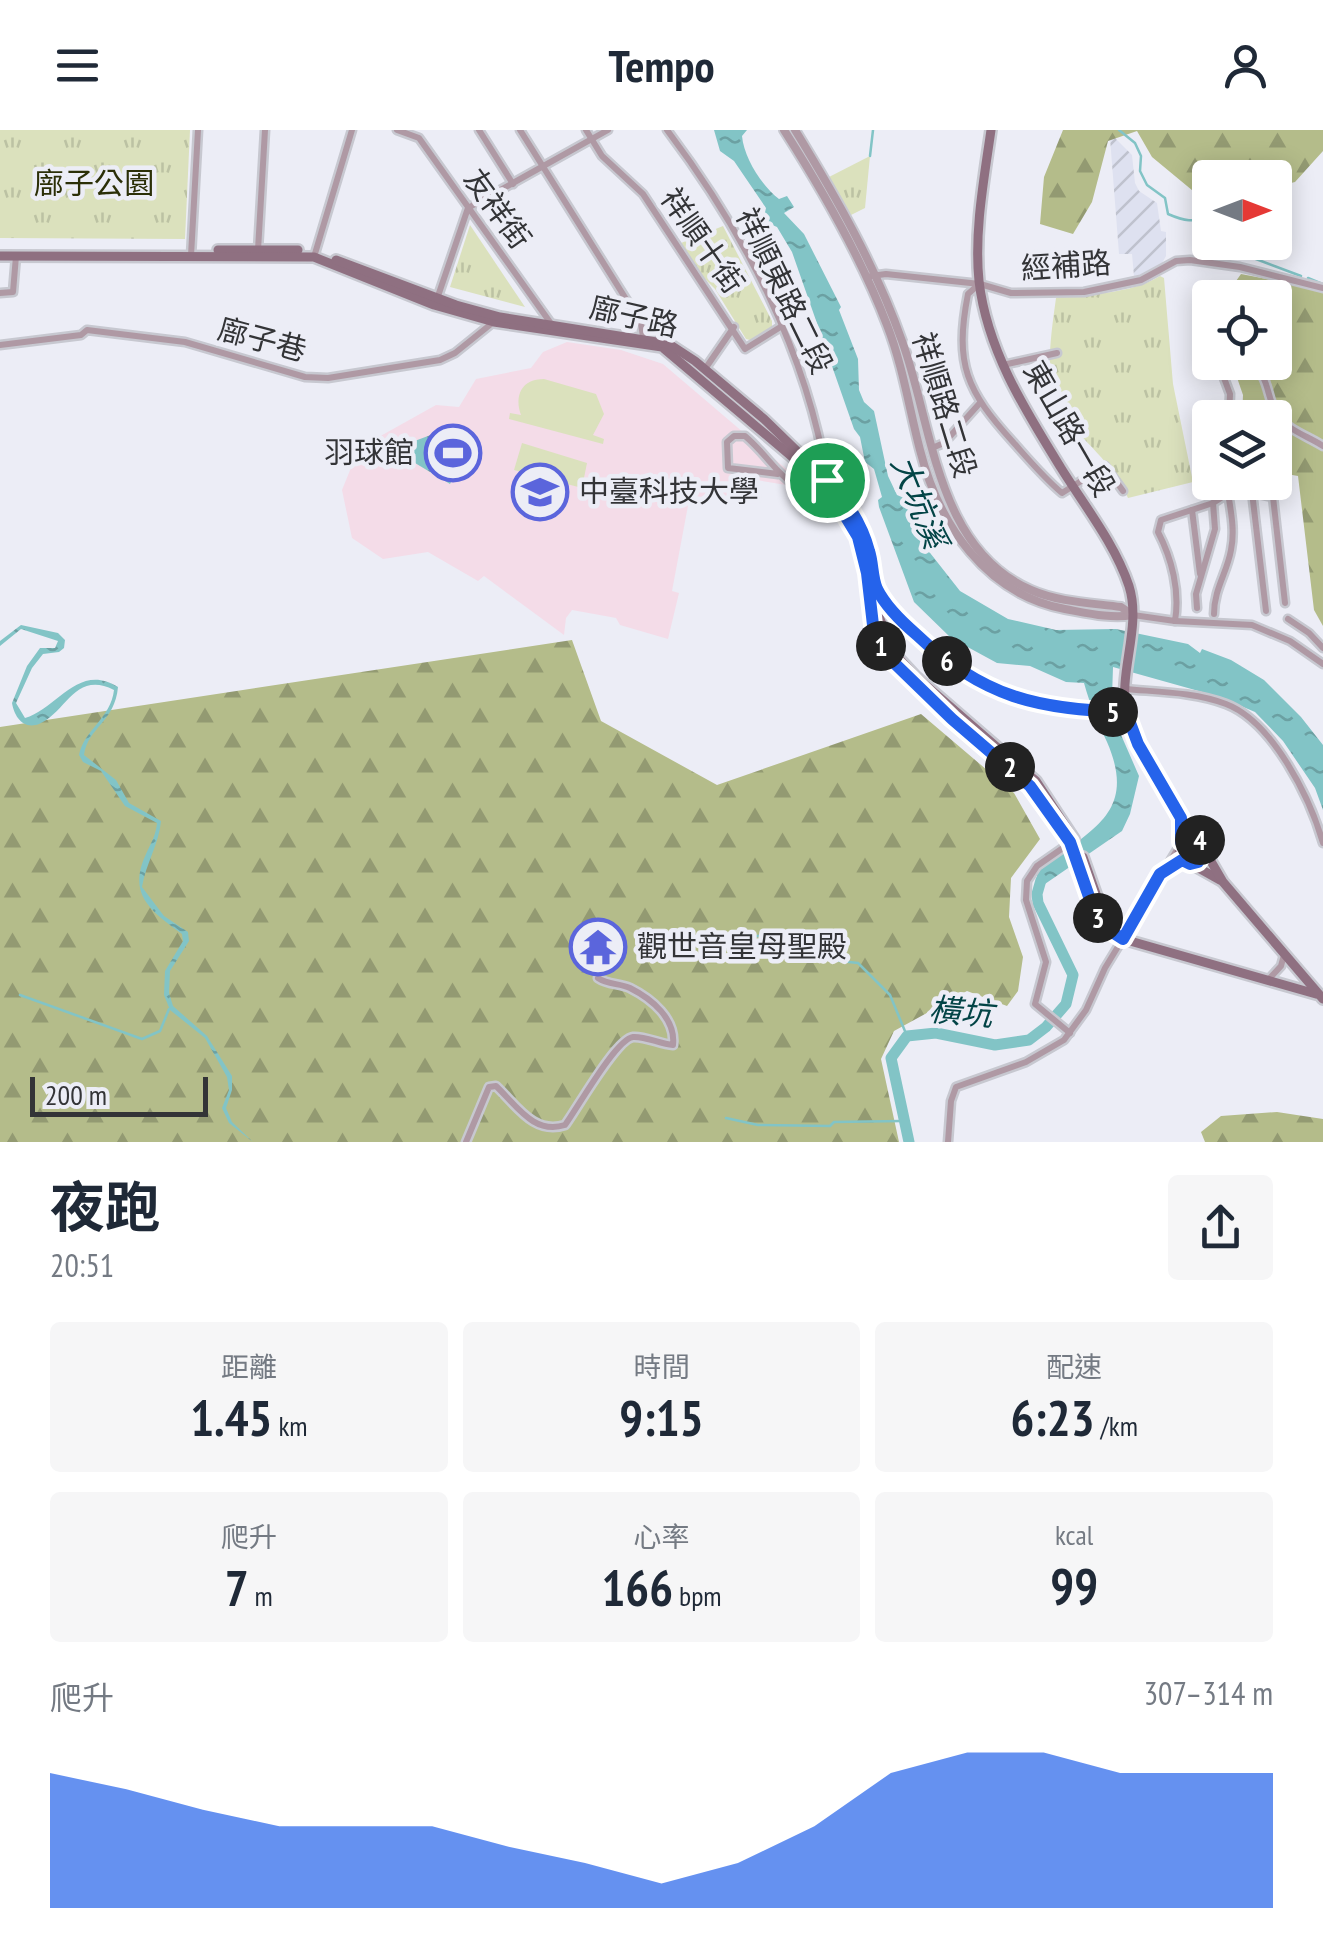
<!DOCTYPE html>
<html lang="zh-TW">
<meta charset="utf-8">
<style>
body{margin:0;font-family:"PT Sans Narrow","Noto Sans TC",sans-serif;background:#f6f6f7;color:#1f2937;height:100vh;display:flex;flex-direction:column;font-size:38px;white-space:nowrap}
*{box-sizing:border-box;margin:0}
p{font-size:32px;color:#747a83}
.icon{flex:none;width:55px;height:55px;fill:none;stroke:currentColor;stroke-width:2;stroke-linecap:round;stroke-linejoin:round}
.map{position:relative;height:1012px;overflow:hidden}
.drawer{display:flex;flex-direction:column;background:#fff;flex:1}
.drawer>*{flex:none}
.needle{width:65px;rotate:90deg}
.fabs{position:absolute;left:1192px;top:30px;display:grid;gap:20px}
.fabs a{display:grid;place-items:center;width:100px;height:100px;border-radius:10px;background:#fff;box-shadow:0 5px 25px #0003;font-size:50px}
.scale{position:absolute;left:30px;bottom:25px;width:178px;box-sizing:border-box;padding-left:10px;border:5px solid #333437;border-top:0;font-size:28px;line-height:35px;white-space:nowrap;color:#333437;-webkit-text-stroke:8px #ecedf6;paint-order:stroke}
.pin{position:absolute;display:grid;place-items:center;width:85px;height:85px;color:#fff;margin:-42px;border:5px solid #fff;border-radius:50%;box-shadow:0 2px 10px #0007}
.km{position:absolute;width:50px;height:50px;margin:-25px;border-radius:50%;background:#222;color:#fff;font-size:28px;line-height:50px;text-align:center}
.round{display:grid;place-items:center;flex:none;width:105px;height:105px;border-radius:10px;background:#f6f6f7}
.headline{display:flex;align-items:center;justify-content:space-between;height:170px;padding:0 50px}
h1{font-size:55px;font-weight:700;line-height:75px}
.metrics{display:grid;grid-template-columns:repeat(3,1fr);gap:15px;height:170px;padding:10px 50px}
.metrics div{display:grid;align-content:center;border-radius:10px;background:#f6f6f7;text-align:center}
.metrics b{font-size:50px;font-weight:700}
.metrics small{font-size:28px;font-weight:400}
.metrics p{font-size:28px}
.chart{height:280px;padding:20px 50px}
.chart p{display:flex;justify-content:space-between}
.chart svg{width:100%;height:180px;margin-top:10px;fill:#2563eb;opacity:.7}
header{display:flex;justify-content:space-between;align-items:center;height:130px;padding:0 50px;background:#fff;font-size:45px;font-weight:700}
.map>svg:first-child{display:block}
</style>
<header><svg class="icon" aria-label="menu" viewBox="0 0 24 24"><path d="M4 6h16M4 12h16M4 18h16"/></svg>Tempo<svg class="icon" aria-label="person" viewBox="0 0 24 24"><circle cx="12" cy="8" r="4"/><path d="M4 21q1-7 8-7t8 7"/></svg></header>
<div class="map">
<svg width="1323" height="1012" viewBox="0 0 1323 1012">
<defs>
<pattern id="industrial-furrows" width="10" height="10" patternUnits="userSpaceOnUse" patternTransform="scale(2.5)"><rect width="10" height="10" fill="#dee1f0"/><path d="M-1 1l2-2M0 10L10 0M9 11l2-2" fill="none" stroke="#bfc2ce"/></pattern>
<pattern id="forest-firs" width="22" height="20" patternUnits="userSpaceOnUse" patternTransform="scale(2.5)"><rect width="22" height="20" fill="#b4bc8a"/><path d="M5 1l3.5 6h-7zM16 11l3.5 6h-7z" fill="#939a72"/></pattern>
<pattern id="park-tufts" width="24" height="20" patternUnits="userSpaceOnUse" patternTransform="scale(2.5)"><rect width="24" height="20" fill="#dbe1bd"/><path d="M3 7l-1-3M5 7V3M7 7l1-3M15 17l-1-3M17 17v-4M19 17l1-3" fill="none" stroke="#bcc2a3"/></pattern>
<pattern id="water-ripples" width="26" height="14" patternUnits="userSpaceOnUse" patternTransform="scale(2.5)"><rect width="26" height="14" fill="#82c4c6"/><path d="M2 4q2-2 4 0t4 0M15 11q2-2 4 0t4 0" fill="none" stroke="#6ba0a2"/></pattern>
</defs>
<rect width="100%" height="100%" fill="#ecedf6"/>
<polygon fill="url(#industrial-furrows)" points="1114,7 1132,25 1135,53 1139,61 1157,73 1161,101 1166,102 1166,126 1161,135 1149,144 1134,146 1132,124 1119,124 1110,8"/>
<polygon fill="#f4dce8" points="567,212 621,220 663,234 810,359 739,347 737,373 690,365 672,461 679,463 668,509 620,495 616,488 572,480 566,488 564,505 484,446 478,451 428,422 383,429 352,408 342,360 359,318 436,275 459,277 476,249 531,238 543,222"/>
<g fill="#dbe1bd">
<path d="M544 249 596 264 604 284 593 305 604 309 603 314 509 289 510 283 521 285C514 265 522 249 544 249Z"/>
<polygon points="522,313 587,333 582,358 514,340"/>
</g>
<g fill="url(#forest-firs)">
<polygon points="1063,0 1323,0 1323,21 1295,52 1275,57 1275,48 1210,48 1210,75 1152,27 1137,1 1108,11 1092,72 1073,104 1040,94 1044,47"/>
<polygon points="1241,144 1323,160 1323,496 1314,480 1298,346 1275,342 1275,288 1242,287 1243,265 1232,233 1237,233 1250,248 1250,233 1275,232 1275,168 1224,168"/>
<polygon points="572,510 601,591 717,655 921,584 1014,663 1040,709 1011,748 1009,787 1023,827 1018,861 1007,876 967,861 894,901 881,929 899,1012 0,1012 0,597"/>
<polygon points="1277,982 1323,989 1323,1012 1205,1012 1201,1002 1221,986"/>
</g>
<g fill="url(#park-tufts)">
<polygon points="0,0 190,0 185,109 0,108"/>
<polygon points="870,26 865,78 851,85 829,47"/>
<polygon points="470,95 525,177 450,157"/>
<polygon points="723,96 772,191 772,198 754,211 746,209 715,159 698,142 681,113"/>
<path d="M1160 146 1164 148 1173 254 1193 352 1128 368C1112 331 1083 312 1061 282 1042 257 1052 198 1056 168 1067 161 1082 165 1096 164 1116 162 1143 157 1160 146Z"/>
</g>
<g fill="url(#water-ripples)">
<path d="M714 0H747L742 6C744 28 762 56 779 69L787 66 794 77 784 83 804 104 841 177 839 180 858 229 859 260 864 272 874 281 888 346 897 365 904 368 927 419 960 461 1008 489 1056 500 1116 499 1188 514 1200 523 1202 519 1231 530 1264 550 1301 587 1323 615V680L1315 658 1283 611 1255 582 1220 567 1113 537 1112 567 1118 598 1139 646 1130 684 1122 701 1042 756 1037 764V743C1084 701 1140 688 1107 612 1098 592 1090 575 1084 553L1066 552 1030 536 997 533 951 508 914 472 879 377 878 370 882 367 874 339 865 332 860 307 854 299 792 122 777 97 763 91 766 78 734 31 720 21Z"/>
<polygon points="436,303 448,309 434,342 451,352 450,354 415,333 407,323 412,312"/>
<path d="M21 495 58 503 65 510 64 518 59 522 43 524 32 538 16 573 25 588C57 579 78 532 118 557 115 592 88 597 84 625L116 650 129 673 161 691C159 714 146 733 142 757L164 786 188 802 189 811 170 841 169 863 173 876 207 906 232 946V960L226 978 232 992 253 1012 229 993 222 978 229 960 227 947 205 908 170 880 164 865 165 841 183 811 182 804C151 781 127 765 146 724 151 713 156 705 157 693L125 676 101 641 83 632 79 625C84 600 111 588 114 560 75 540 66 583 39 594 23 600 14 586 12 573L27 536 40 518H55L58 511 21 499 0 516V511Z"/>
</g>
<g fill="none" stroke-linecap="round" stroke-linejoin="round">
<g stroke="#82c4c6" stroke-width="2.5">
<path d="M1119 0 1135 13 1141 26 1140 41 1147 55 1165 68 1168 84C1184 91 1194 93 1210 86"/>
<polyline points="870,26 873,0"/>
<polyline points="1241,112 1248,126 1301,146"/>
<polyline points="1308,148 1323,154"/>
<polyline points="715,806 779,806 822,829 858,833 890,865 907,906"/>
<polyline points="20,865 142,909 160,901 169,879"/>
<polyline points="726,988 758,995 830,996 834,992 902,991"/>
</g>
<polyline stroke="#82c4c6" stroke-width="11" points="909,1012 891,928 907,906 936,903 995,915 1029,910 1046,897 1066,874 1073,845 1038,773 1037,764 1041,750"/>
<g stroke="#c7c8d0" stroke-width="11">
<g id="minor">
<polyline points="397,0 419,8 552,195"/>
<polyline points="479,0 513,54"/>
<polyline points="520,0 641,193 644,214"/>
<polyline points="586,0 602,26 643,64 745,219 782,196"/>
<path d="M667 0C744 102 807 222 827 349"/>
<polyline points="258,120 265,0"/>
<polyline points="191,126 198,0"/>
<polyline points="314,127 352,0"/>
<polyline points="871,146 886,144 980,154 1011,163 1084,162 1141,150 1176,131 1190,130 1240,137 1323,158"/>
<path d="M978 155 968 164C954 235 967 261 1013 312 1029 330 1044 348 1062 363L1105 336 1123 361"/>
<polyline points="0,163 13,162 16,126"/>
<polyline points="437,169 468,78 608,0"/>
<polyline points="0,215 81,205 87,200 185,212 305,247 328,248 440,230 455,223 496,190"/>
<polyline points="1218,232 1230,264 1229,288"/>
<path d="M1251 232C1271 251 1265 262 1276 283 1286 300 1308 306 1323 316"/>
<polyline points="1003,235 1057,223"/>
<polyline points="705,239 734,197"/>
<polyline points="932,318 944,313 979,274"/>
<path d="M778 344 728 338 727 312 734 306H745C778 334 782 363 832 364"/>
<polyline points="1252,362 1266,481"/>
<polyline points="1221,366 1222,352"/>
<polyline points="1192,380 1200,444"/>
<path d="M877 459C949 553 1009 578 1126 582"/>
<polyline points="1197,478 1196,464 1215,399 1213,373"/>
<path d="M1214 484C1214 459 1227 443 1231 420 1235 401 1231 382 1228 363"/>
<path d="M1133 485 1175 491C1180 461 1172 429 1158 402L1161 390 1213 373 1235 359 1273 367 1285 473"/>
<polyline points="1288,489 1309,503 1323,518"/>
<polyline points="1175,491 1252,495 1290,511 1323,534"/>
<path d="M1125 559C1158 562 1195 562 1226 574 1273 592 1310 668 1323 713"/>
<polyline points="1070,713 1037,736 1027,751 1026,770 1046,832 1035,874 1070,903"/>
<polyline points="1269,849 1281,836 1284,825"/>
<path d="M466 1012 489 957 496 956C517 976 534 1005 565 995 577 979 616 909 633 907 645 906 660 914 673 915 676 889 652 869 630 858 619 853 608 855 598 848"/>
<polyline points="948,1012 951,971 956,957 1026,932 1064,910 1086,880 1105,838 1178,718"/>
</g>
</g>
<g stroke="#c7c8d0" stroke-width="12">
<g id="tertiary">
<path d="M784 0C823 61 861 127 887 195 903 236 909 278 920 320 939 395 986 464 1065 479 1087 483 1111 489 1133 485"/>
<path d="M795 0C836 67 876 137 902 211 933 295 935 418 1031 460 1058 472 1091 473 1121 477L1133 485"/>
</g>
</g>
<g stroke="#c7c8d0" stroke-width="14">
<g id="secondary">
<path d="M991 0C984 49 974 102 979 151 987 220 1025 280 1061 338 1084 375 1115 414 1129 456 1139 488 1127 522 1125 554 1124 566 1125 580 1128 592 1136 622 1180 694 1203 713L1204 726 1194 734"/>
<polyline points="218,120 298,120"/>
<polyline points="0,126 314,127 434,175 494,192 662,217 823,353 842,377 858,407 867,443 873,495 886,525 952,589 1030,656 1068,708 1095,784 1107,798 1123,809 1316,864"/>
<polyline points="336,130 456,175 500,187 669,214 695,231 764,289 836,359 860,395 873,439 878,484 893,522 915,546 1036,651 1074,709"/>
<polyline points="1181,691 1179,727 1220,750"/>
<polyline points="1205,721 1223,752 1323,869"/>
<polyline points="1083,727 1102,781 1121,807"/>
</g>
</g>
<use href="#minor" stroke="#af99a4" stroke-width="6"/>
<use href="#tertiary" stroke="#af99a4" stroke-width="8"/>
<use href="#secondary" stroke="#8f7081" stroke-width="9"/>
</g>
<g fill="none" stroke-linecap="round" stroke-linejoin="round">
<g stroke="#fff" stroke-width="20">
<path id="route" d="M827 350C846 370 862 394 869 421 873 433 872 448 877 459 885 475 903 493 917 505 982 567 1039 580 1126 582L1138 614 1181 688V712C1191 703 1203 708 1205 721L1198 732 1190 734 1182 730 1160 744 1123 809 1106 798 1095 784 1070 712 1030 656 952 589 886 525 873 495 867 443 858 407 832 364Z"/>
</g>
<use href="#route" stroke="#2563eb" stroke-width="12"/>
</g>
<defs>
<g id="stadium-ring" transform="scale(2.875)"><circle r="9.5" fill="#ecedf6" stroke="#5b65dc" stroke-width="1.5"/><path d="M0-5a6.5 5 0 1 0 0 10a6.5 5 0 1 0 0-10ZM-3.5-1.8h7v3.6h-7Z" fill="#5b65dc"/></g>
<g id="university-ring" transform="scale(2.875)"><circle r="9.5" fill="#ecedf6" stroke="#5b65dc" stroke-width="1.5"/><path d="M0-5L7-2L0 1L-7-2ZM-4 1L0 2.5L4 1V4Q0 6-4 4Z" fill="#5b65dc"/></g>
<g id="temple-ring" transform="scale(2.875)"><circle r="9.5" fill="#ecedf6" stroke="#5b65dc" stroke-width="1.5"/><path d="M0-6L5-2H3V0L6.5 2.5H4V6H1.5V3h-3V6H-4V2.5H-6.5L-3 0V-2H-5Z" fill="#5b65dc"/></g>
</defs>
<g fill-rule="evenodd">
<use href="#stadium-ring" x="453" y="323"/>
<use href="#university-ring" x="540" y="362"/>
<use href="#temple-ring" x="598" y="817"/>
</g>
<g text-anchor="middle" stroke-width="9" stroke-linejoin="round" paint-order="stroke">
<g font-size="30" fill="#2b2f07" stroke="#ecedf6">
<text x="94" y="64">廍子公園</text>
</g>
<g font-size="30" fill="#333437" stroke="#ecedf6">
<text transform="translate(497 79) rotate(54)" y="10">友祥街</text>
<text transform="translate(702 111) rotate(55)" y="10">祥順十街</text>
<text transform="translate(1066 136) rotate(-4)" y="10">經補路</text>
<text transform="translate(784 161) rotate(64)" y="10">祥順東路二段</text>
<text transform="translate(634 187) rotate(13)" y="10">廍子路</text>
<text transform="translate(262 210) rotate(15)" y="10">廍子巷</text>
<text transform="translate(944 275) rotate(73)" y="10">祥順路二段</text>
<text transform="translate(1069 299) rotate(60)" y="10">東山路一段</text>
</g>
<g font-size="30" fill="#333437" stroke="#ecedf6" text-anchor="start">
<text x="414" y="333" text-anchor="end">羽球館</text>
<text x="579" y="372">中臺科技大學</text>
<text x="637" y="827">觀世音皇母聖殿</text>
</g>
<g font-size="32" font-style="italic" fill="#034446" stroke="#ecedf6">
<text transform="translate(919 372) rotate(68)" y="11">大坑溪</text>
<text transform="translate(961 882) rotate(5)" y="11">橫坑</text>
</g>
</g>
</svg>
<div class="fabs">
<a><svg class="needle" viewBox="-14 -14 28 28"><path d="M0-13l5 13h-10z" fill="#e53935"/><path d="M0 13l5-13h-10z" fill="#747a83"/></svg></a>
<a><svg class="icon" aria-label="locate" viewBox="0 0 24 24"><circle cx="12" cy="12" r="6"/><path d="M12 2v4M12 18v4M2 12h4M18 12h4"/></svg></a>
<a><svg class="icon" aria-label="layers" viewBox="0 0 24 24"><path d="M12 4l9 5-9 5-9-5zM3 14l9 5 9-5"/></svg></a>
</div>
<div class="scale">200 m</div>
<div class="pin" style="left:827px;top:350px;background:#1e9e55"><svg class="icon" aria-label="arrive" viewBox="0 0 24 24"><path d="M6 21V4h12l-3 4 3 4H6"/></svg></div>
<b class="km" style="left:881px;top:516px">1</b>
<b class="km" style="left:1010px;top:637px">2</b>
<b class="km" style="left:1098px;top:788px">3</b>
<b class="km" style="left:1200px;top:710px">4</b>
<b class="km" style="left:1113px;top:582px">5</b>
<b class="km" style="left:947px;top:531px">6</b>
</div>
<section class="drawer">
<div class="headline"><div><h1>夜跑</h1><p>20:51</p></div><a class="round"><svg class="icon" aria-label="share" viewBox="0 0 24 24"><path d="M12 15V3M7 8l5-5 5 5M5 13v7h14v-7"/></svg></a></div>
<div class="metrics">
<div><p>距離</p><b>1.45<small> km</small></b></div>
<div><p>時間</p><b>9:15</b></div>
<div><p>配速</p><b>6:23<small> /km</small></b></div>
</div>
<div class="metrics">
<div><p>爬升</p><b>7<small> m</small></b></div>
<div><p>心率</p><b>166<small> bpm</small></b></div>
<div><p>kcal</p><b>99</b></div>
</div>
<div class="chart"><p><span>爬升</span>307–314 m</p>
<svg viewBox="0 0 160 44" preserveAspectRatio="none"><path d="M0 44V11L10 15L20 20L30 24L40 24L50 24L60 29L70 33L80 38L90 33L100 24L110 11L120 6L130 6L140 11L150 11L160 11V44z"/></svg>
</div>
</section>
